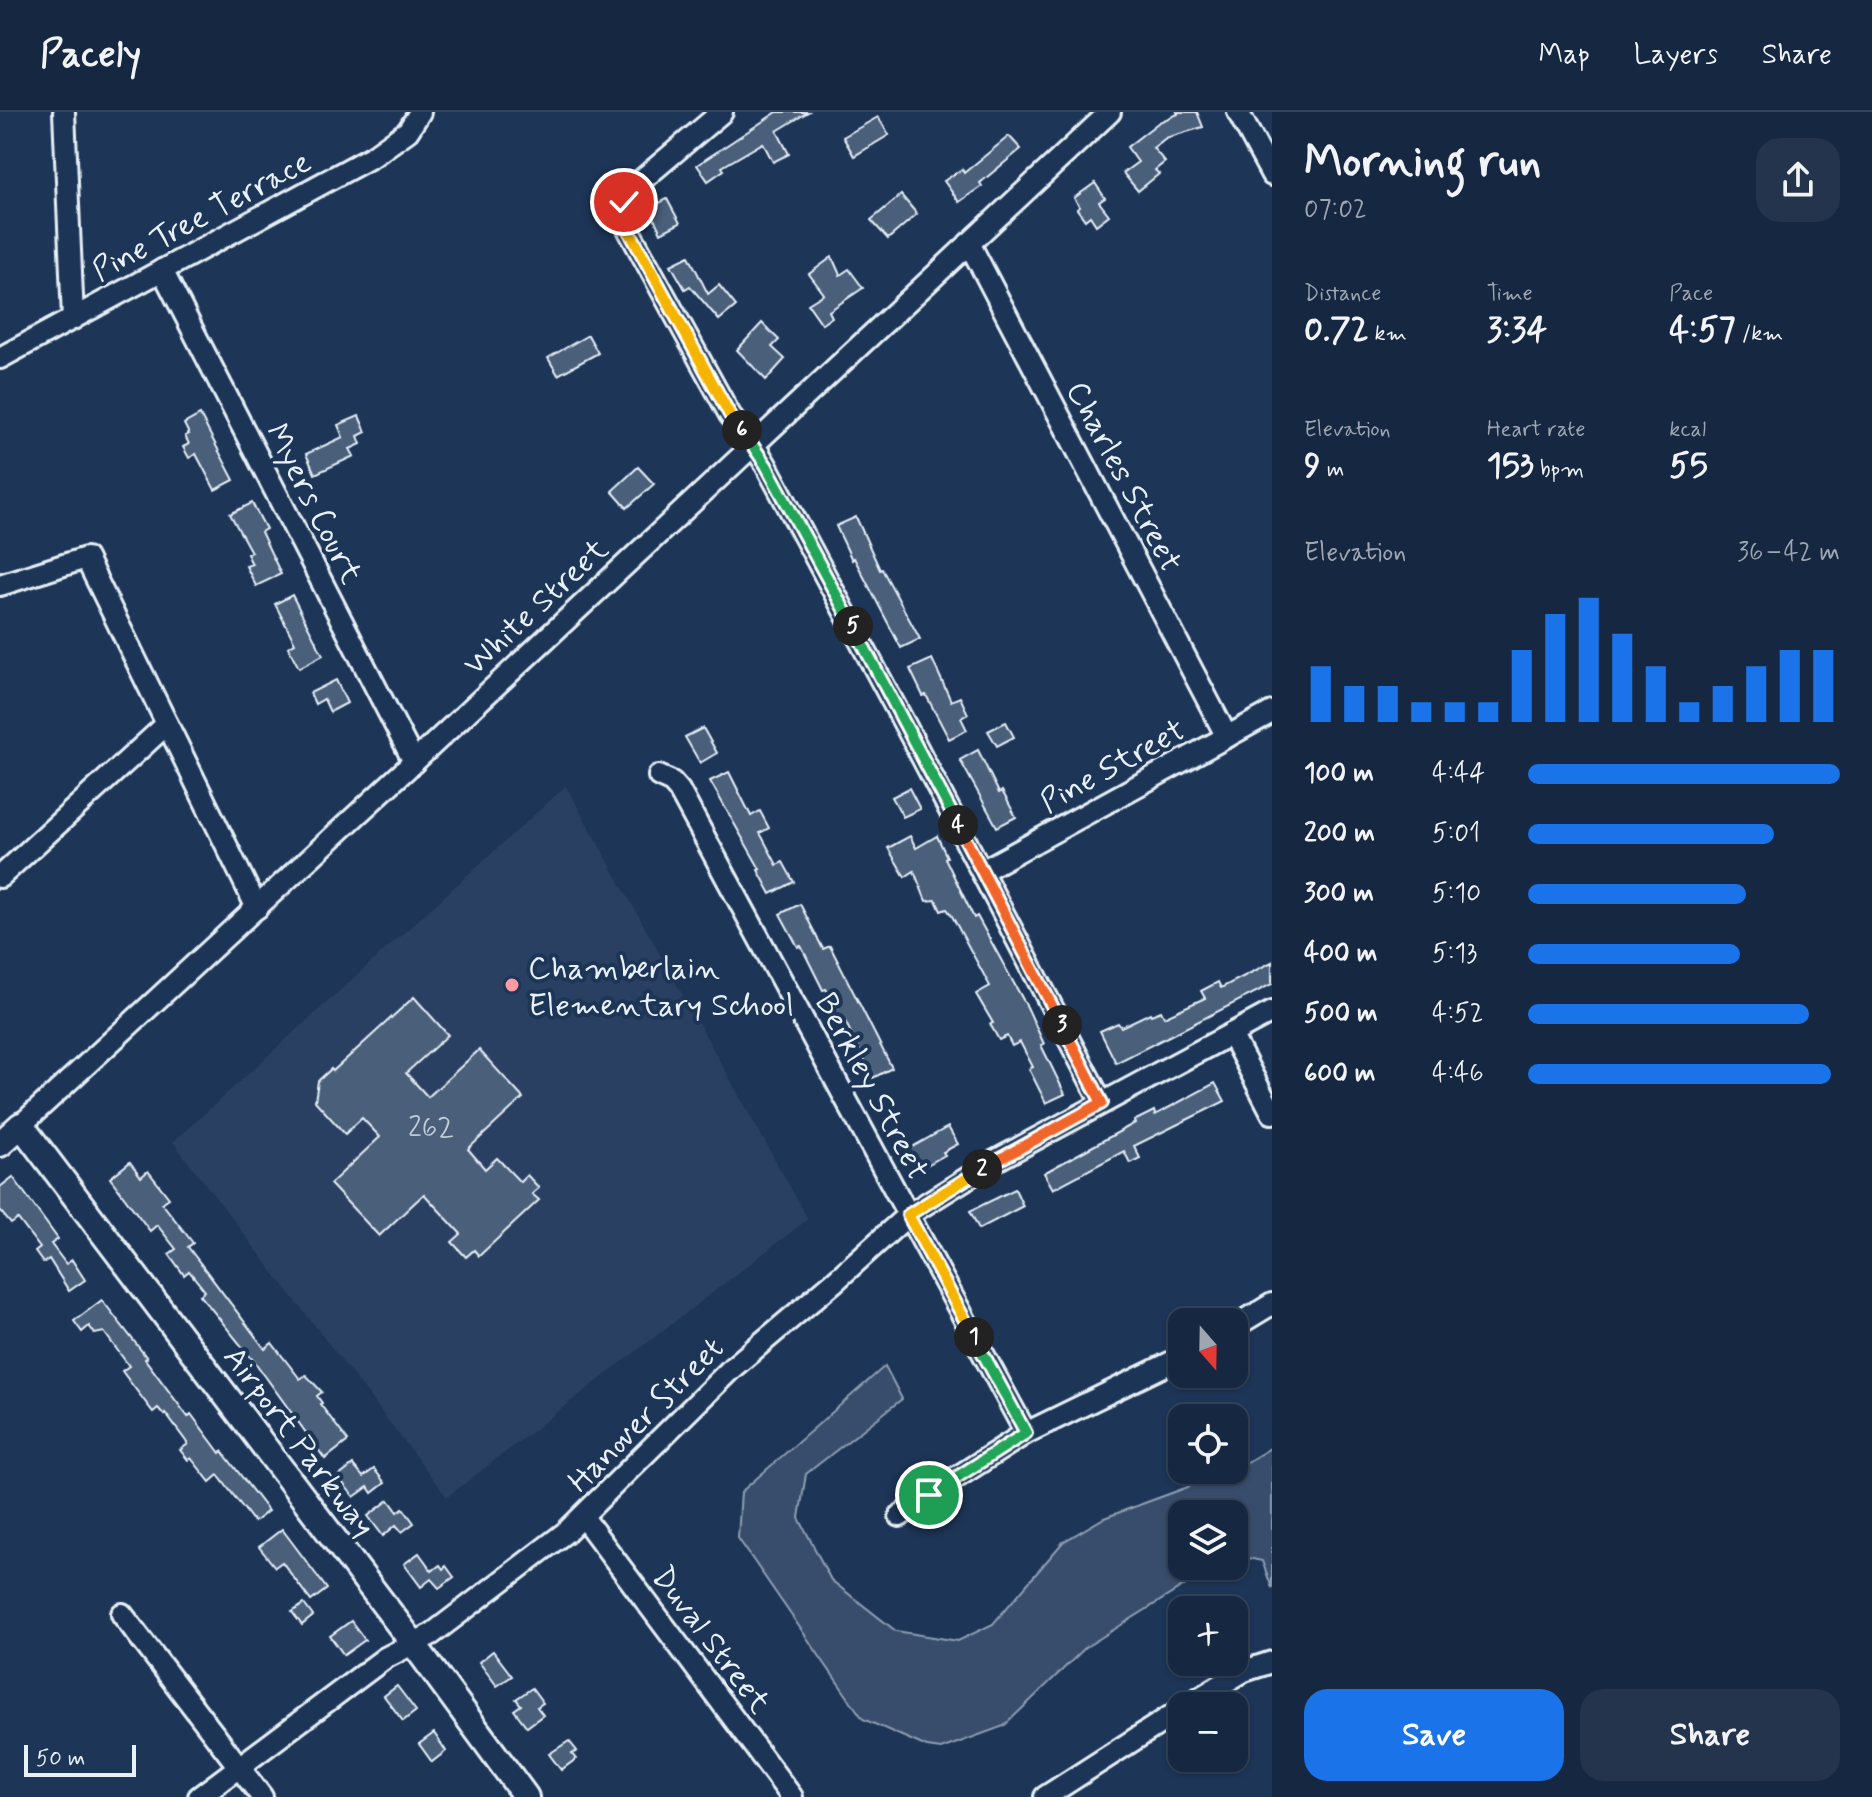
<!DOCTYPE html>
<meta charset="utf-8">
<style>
body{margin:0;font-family:Mynerve,sans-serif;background:#23344c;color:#f1f3f6;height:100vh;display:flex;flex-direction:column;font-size:30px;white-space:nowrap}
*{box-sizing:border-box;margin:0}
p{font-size:26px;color:#9ea6b1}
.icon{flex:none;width:44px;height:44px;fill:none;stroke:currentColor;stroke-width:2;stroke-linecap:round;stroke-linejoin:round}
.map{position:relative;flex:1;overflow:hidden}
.sheet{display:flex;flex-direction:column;background:#162841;width:600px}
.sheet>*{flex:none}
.needle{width:52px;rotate:160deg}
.fabs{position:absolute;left:1168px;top:1196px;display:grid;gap:16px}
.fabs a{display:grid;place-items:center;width:80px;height:80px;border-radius:16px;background:#162841;box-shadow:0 2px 6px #0004,0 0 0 2px #35445a;font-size:40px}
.scale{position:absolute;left:24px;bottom:20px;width:112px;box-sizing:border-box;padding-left:8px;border:4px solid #e8f1f8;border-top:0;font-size:22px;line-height:28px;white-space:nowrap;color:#e8f1f8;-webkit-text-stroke:6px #1d3557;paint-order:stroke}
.pin{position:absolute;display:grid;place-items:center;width:68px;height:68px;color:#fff;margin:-34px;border:4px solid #fff;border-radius:50%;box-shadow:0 2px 8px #0007}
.km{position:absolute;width:40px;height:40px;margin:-20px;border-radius:50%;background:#222;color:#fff;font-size:22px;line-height:40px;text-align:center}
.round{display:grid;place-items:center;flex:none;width:84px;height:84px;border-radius:24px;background:#23344c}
.headline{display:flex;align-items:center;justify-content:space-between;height:136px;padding:0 32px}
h1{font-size:44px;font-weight:700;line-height:60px}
.figures{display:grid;grid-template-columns:repeat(3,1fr);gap:12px;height:136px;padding:8px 32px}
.figures div{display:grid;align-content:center}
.figures b{font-size:34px;font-weight:700}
.figures small{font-size:22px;font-weight:400}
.figures p{font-size:22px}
.chart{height:224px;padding:16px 32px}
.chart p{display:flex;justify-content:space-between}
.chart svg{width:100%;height:144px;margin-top:8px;stroke:#1a73e8;stroke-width:6}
.primary-button{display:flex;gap:16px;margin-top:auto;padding:16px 32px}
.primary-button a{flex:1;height:92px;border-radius:24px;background:#1a73e8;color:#fff;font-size:32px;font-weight:700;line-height:92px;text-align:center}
.primary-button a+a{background:#23344c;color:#f1f3f6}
ul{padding:0 32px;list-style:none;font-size:26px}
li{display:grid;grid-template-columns:128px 96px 1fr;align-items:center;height:60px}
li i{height:20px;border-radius:10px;background:#1a73e8}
header{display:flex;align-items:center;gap:48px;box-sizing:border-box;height:112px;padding:0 40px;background:#162841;border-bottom:2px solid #35445a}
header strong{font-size:38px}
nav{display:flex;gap:44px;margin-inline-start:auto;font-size:28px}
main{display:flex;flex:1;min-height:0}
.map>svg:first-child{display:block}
</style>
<header>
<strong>Pacely</strong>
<nav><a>Map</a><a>Layers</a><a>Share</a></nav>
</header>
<main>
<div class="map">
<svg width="1272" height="1685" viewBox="0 0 1272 1685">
<rect width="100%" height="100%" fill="#1d3557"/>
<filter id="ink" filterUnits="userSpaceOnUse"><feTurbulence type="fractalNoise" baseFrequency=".0125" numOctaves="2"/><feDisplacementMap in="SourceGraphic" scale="16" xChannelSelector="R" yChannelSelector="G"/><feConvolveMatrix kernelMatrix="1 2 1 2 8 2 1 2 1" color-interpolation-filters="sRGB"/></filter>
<g filter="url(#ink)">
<polygon fill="#2a4162" points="566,674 808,1107 447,1385 173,1030"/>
<polygon fill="#374d6c" stroke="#909fb2" stroke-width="2" points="885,1254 902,1287 806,1362 799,1406 831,1468 896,1519 958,1529 993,1512 1063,1430 1104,1406 1234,1358 1272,1335 1272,1476 1262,1449 1234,1443 1234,1402 1182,1402 1182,1454 1216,1454 1086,1535 1004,1614 941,1637 927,1635 863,1607 738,1426 741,1380"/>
<g fill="#495e7a" stroke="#e8f1f8" stroke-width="2">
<polygon points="777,0 808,0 777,19 789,42 773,50 763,31 722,55 724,58 708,69 697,53"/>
<polygon points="1177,0 1197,0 1203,15 1166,26 1153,36 1165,50 1155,58 1159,62 1138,79 1123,61 1138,50 1127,35 1159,10 1178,2"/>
<polygon points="878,5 889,23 854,44 843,25"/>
<polygon points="1009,24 1021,37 980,71 982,74 959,90 944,69 962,57 964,61"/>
<polygon points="1095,71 1105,86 1099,90 1109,103 1096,113 1090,104 1085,108 1077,97 1080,95 1074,86"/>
<polygon points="901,83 917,102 888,127 871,108"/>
<polygon points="667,87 680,111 661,121 649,96"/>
<polygon points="689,144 708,182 719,173 736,194 719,208 690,174 685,177 671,153"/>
<polygon points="832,145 840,163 849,157 863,176 829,199 832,205 822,212 808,192 824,182 809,162"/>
<polygon points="762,211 779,228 772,235 785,247 766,268 737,238"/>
<polygon points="588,223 598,241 558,263 548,246"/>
<polygon points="200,303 234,368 215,378 196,342 189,346 183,335 189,332 185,324 189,322 184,312"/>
<polygon points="359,304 366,320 358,324 361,332 350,337 354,344 315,362 306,342 343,325 338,313"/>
<polygon points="638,355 654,372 627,396 612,379"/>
<polygon points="252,391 266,417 261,420 281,462 256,474 246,454 252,452 247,442 251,440 230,402"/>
<polygon points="856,405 880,458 882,457 920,527 901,536 854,446 852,448 836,414"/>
<polygon points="292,483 323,543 299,556 288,535 295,531 275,492"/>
<polygon points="932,547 951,589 960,585 968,602 961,606 967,618 949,627 926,583 923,584 910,557"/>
<polygon points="336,568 347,591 330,600 324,587 315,592 310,581"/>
<polygon points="1006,610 1014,625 997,634 988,619"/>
<polygon points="703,616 717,641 700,651 685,625"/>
<polygon points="978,638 999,681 1002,679 1007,688 1016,705 997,715 960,648"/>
<polygon points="729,660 751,704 760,699 769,716 760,721 777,753 783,750 794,770 771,782 758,758 760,757 710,669"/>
<polygon points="909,676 920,697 903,705 892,685"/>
<polygon points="910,724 916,736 937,724 947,745 945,746 974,806 977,804 1027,895 1044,932 1041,933 1065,982 1046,991 1029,957 1033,955 1020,930 1012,934 1007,924 999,928 990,912 993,911 976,882 990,874 952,804 947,797 941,799 936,788 926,789 914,759 905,765 888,736"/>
<polygon points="800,792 823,837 830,834 892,956 873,966 844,907 840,910 833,898 838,896 826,877 823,878 801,834 798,835 780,802"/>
<polygon points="1272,850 1272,872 1116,951 1100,919 1118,911 1121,915 1150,901 1151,903 1161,899 1164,905 1205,886 1201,879 1218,870 1221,876"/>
<polygon points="414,885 448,923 406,961 428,985 479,938 523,986 468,1037 485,1057 497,1046 520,1070 527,1063 539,1076 532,1082 539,1088 479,1144 474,1138 466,1145 452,1130 461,1122 424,1082 379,1124 330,1072 380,1025 362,1006 345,1022 315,989 318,969 331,957 333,959"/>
<polygon points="1215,971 1225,989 1134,1034 1140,1046 1130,1051 1124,1039 1053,1077 1044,1061 1135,1011 1134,1009 1154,999 1155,1003"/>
<polygon points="948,1015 958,1032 943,1040 945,1043 918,1058 907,1038"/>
<polygon points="130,1050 141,1065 148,1059 169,1086 162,1091 193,1131 188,1135 265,1237 272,1231 300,1267 306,1263 322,1280 317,1284 322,1291 320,1292 348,1329 325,1347 257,1253 200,1183 205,1179 189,1159 184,1163 169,1142 176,1137 157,1113 150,1119 110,1066"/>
<polygon points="13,1065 58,1127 51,1132 66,1152 72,1148 85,1168 69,1179 49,1147 43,1151 35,1140 40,1136 18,1107 11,1112 0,1099 0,1075"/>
<polygon points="1015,1077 1023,1094 979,1117 970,1099"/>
<polygon points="102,1188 147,1246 145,1247 188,1305 191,1302 220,1341 222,1339 268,1399 254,1410 218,1363 210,1370 191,1346 188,1348 180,1338 188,1332 165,1301 164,1303 158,1296 153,1300 130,1270 122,1259 129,1254 104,1220 95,1222 89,1214 82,1220 74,1209"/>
<polygon points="353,1353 363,1365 374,1357 385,1371 372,1381 368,1375 354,1385 338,1365"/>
<polygon points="389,1388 398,1400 403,1396 414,1411 402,1420 396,1413 383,1424 368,1404"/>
<polygon points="282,1417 327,1477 311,1489 282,1450 275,1455 259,1435"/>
<polygon points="419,1441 432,1459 440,1453 443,1457 446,1454 454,1465 439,1476 431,1467 421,1475 404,1452"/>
<polygon points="304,1492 313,1504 302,1513 292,1500"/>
<polygon points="351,1509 365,1528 344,1543 330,1524"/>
<polygon points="493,1539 512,1564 497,1574 479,1550"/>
<polygon points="397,1574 416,1599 403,1609 384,1584"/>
<polygon points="532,1576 543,1591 537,1595 543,1603 527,1615 514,1598 521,1593 516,1587"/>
<polygon points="434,1621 446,1639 432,1650 419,1632"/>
<polygon points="569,1629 577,1639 572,1642 576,1647 561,1658 549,1642"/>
</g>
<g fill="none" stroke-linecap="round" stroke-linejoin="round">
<g stroke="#e8f1f8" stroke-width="26">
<g id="minor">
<polyline points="64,0 73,207"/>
<polyline points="722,0 631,77 623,95 627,115 730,303 754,333 766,353 912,626 1102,991"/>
<polyline points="1238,0 1272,63"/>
<polyline points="969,131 1227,625"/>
<polyline points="162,158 414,650"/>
<polyline points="0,246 373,44 408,19 420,0"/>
<polyline points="0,473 86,446 257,796"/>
<polyline points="659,664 672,670 679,678 1026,1321"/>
<polyline points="982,759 1272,600"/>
<polyline points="0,765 167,612"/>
<polyline points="1231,922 1272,1001"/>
<polyline points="21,1013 414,650 1110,0"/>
<polyline points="1234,1215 1272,1192"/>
<polyline points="900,1404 929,1383 1026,1321 1182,1245"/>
<polyline points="583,1405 792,1685"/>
<polyline points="122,1502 262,1685"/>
<polyline points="1186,1594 1244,1559 1272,1550"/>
<polyline points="199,1685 385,1546 432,1522 566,1420 732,1256 835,1169 908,1103 993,1050 1272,900"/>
<polyline points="1045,1685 1182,1597"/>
</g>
</g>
<g stroke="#e8f1f8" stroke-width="30">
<polyline id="major" points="0,1032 21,1013 413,1531 526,1685"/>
</g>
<use href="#minor" stroke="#1d3557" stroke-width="20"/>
<use href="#major" stroke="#1d3557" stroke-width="24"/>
</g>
</g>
<g fill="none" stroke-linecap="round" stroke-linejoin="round" filter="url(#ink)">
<g stroke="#fff" stroke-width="16">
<polyline id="split-1" points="929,1383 1026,1321 974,1225"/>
</g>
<g stroke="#fff" stroke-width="16">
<polyline id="split-2" points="974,1225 908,1103 982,1057"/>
</g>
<g stroke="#fff" stroke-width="16">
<polyline id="split-3" points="982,1057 1102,991 1062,913"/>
</g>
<g stroke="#fff" stroke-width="16">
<polyline id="split-4" points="958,713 1062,913"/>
</g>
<g stroke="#fff" stroke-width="16">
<polyline id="split-5" points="853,514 958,713"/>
</g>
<g stroke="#fff" stroke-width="16">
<polyline id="split-6" points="742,318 766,353 853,514"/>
</g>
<g stroke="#fff" stroke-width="16">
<polyline id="split-7" points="624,90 623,101 627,115 730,303 742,318"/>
</g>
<use href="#split-1" stroke="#22a559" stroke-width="10"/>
<use href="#split-2" stroke="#f5b400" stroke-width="10"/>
<use href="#split-3" stroke="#f0652b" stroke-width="10"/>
<use href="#split-4" stroke="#f0652b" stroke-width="10"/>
<use href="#split-5" stroke="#22a559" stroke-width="10"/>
<use href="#split-6" stroke="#22a559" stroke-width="10"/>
<use href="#split-7" stroke="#f5b400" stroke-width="10"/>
</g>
<circle fill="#ff9aa2" stroke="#1d3557" stroke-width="3" cx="512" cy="873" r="8"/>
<g text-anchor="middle" stroke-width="8" stroke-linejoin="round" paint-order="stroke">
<g font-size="28" fill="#c0ccd8">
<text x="431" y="1024">262</text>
</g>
<g font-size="32" fill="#e8f1f8" stroke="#1d3557">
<text transform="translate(201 103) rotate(-28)" y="11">Pine Tree Terrace</text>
<text transform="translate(1125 364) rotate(62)" y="11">Charles Street</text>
<text transform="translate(315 391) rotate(63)" y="11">Myers Court</text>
<text transform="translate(535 494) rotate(-43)" y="11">White Street</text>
<text transform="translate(1112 653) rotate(-29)" y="11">Pine Street</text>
<text transform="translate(873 974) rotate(62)" y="11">Berkley Street</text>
<text transform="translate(645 1302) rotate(-45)" y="11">Hanover Street</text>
<text transform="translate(300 1329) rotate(53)" y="11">Airport Parkway</text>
<text transform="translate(712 1527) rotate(53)" y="11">Duval Street</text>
</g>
<g font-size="32" fill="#e8f1f8" stroke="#1d3557" text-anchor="start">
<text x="528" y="866">Chamberlain<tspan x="528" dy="37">Elementary School</tspan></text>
</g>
</g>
</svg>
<div class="fabs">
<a><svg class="needle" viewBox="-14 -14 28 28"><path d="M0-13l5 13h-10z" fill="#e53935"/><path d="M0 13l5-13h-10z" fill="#9ea6b1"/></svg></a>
<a><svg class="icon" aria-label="locate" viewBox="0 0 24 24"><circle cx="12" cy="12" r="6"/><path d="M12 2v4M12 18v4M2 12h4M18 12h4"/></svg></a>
<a><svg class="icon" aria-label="layers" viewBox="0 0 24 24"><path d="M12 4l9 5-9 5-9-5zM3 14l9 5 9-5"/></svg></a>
<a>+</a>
<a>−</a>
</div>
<div class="scale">50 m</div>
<div class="pin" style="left:929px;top:1383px;background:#1e9e55"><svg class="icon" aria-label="arrive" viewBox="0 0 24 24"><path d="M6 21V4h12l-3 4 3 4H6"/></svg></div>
<div class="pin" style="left:624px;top:90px;background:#d93025"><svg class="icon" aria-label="check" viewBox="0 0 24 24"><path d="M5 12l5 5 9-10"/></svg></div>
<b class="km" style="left:974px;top:1225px">1</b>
<b class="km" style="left:982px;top:1057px">2</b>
<b class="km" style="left:1062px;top:913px">3</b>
<b class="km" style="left:958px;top:713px">4</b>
<b class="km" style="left:853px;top:514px">5</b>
<b class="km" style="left:742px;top:318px">6</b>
</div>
<section class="sheet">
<div class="headline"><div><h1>Morning run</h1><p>07:02</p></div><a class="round"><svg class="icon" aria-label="share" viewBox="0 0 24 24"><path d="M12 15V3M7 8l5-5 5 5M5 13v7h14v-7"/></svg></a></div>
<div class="figures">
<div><p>Distance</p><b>0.72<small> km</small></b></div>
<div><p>Time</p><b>3:34</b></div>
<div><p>Pace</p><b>4:57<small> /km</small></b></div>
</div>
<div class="figures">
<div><p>Elevation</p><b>9<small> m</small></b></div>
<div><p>Heart rate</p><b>153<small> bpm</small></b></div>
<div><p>kcal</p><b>55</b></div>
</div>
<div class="chart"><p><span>Elevation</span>36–42 m</p>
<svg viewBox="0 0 160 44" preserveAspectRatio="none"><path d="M5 44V27M15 44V33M25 44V33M35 44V38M45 44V38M55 44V38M65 44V22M75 44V11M85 44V6M95 44V17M105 44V27M115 44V38M125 44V33M135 44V27M145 44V22M155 44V22"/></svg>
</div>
<ul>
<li><b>100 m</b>4:44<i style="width:100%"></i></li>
<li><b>200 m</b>5:01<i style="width:79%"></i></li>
<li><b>300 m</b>5:10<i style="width:70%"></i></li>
<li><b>400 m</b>5:13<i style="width:68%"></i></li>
<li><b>500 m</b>4:52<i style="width:90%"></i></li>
<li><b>600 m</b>4:46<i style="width:97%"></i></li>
</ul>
<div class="primary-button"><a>Save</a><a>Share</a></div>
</section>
</main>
